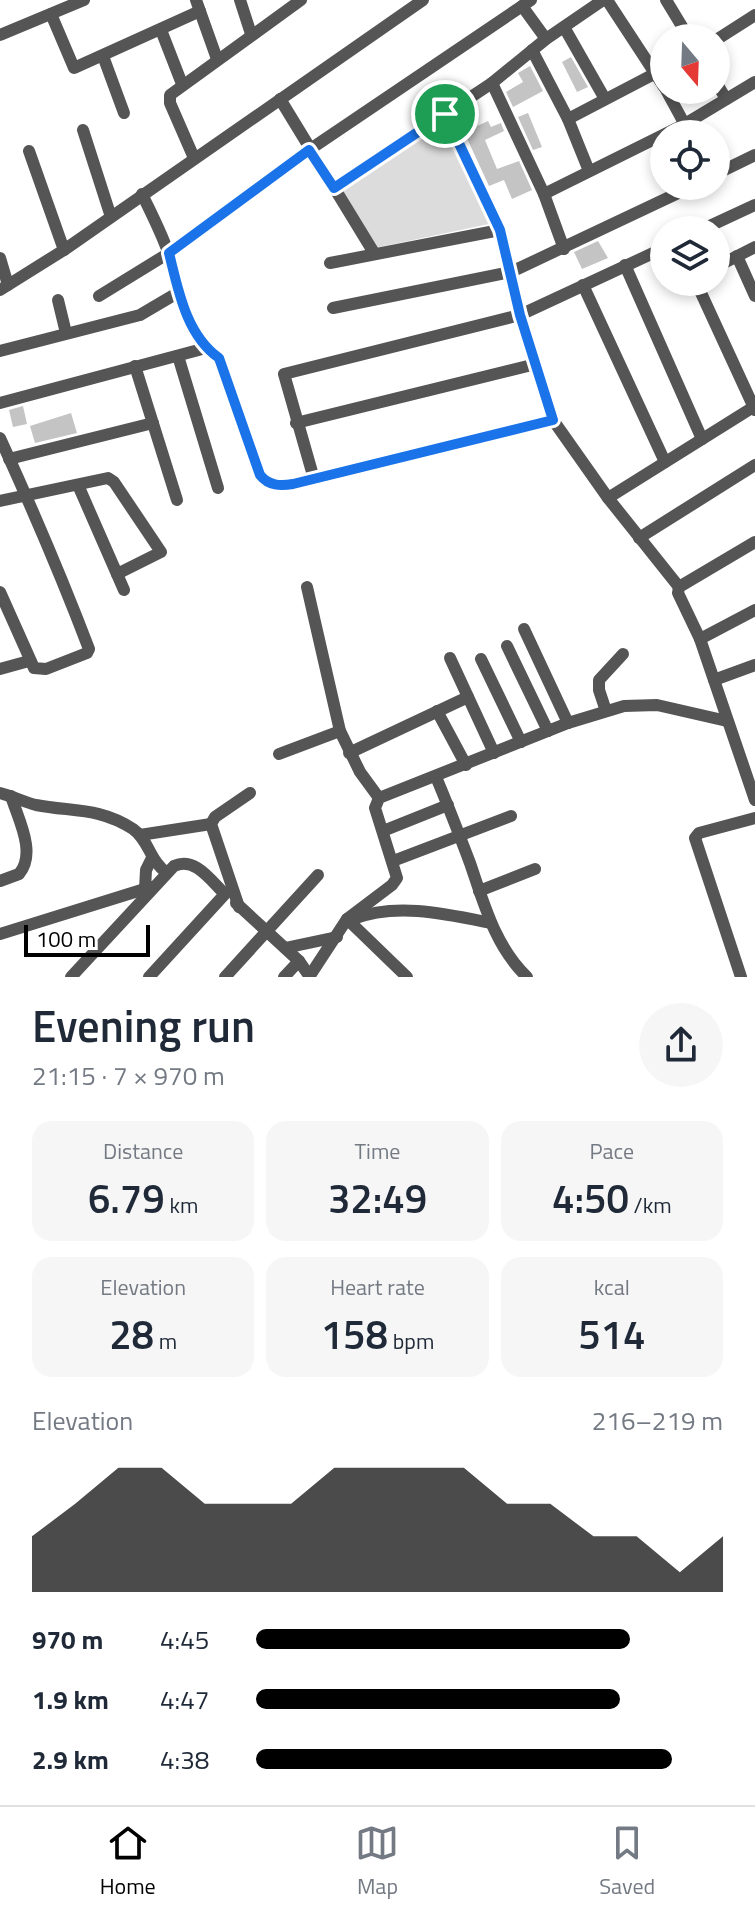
<!DOCTYPE html>
<meta charset="utf-8">
<style>
body{margin:0;font-family:"Titillium Web",sans-serif;background:#f6f6f7;color:#1f2937;height:100vh;display:flex;flex-direction:column;font-size:30px;white-space:nowrap}
*{box-sizing:border-box;margin:0}
p{font-size:26px;color:#747a83}
.icon{flex:none;width:44px;height:44px;fill:none;stroke:currentColor;stroke-width:2;stroke-linecap:round;stroke-linejoin:round}
.map{position:relative;height:977px;overflow:hidden}
.panel{display:flex;flex-direction:column;background:#fff;flex:1}
.panel>*{flex:none}
.needle{width:52px;rotate:161deg}
.tools{position:absolute;left:650px;top:24px;display:grid;gap:16px}
.tools a{display:grid;place-items:center;width:80px;height:80px;border-radius:50%;background:#fff;box-shadow:0 4px 12px #0003;font-size:40px}
.scale{position:absolute;left:24px;bottom:20px;width:126px;box-sizing:border-box;padding-left:8px;border:4px solid #000;border-top:0;font-size:22px;line-height:28px;white-space:nowrap;color:#000;-webkit-text-stroke:6px #fff;paint-order:stroke}
.pin{position:absolute;display:grid;place-items:center;width:68px;height:68px;color:#fff;margin:-34px;border:4px solid #fff;border-radius:50%;box-shadow:0 2px 8px #0007}
.round{display:grid;place-items:center;flex:none;width:84px;height:84px;border-radius:42px;background:#f6f6f7}
.overview{display:flex;align-items:center;justify-content:space-between;height:136px;padding:0 32px}
h1{font-size:44px;font-weight:600;line-height:60px}
.metrics{display:grid;grid-template-columns:repeat(3,1fr);gap:12px;height:136px;padding:8px 32px}
.metrics div{display:grid;align-content:center;border-radius:20px;background:#f6f6f7;text-align:center}
.metrics b{font-size:40px;font-weight:600}
.metrics small{font-size:22px;font-weight:400}
.metrics p{font-size:22px}
.chart{height:224px;padding:16px 32px}
.chart p{display:flex;justify-content:space-between}
.chart svg{width:100%;height:144px;margin-top:8px;fill:#000;opacity:.7}
ul{padding:0 32px;list-style:none;font-size:26px}
li{display:grid;grid-template-columns:128px 96px 1fr;align-items:center;height:60px}
li i{height:20px;border-radius:10px;background:#000}
.tabs{display:flex;justify-content:space-around;align-items:center;height:112px;border-top:2px solid #e0e1e3;background:#fff;font-size:22px;color:#747a83}
.tabs a{display:grid;justify-items:center;gap:4px}
.tabs .active{color:#000}
.map>svg:first-child{display:block}
</style>
<div class="map">
<svg width="755" height="977" viewBox="0 0 755 977">
<rect width="100%" height="100%" fill="#fff"/>
<polygon fill="#dcdcdc" points="444,120 489,224 375,248 340,189"/>
<g fill="#c4c4c4">
<polygon points="571,57 588,87 577,92 562,62"/>
<polygon points="530,66 543,91 513,107 506,92 523,82 518,73"/>
<polygon points="528,113 542,147 533,150 518,117"/>
<polygon points="488,121 491,127 501,123 504,131 485,140 497,169 519,161 532,190 512,199 504,180 489,186 464,132"/>
<polygon points="598,241 608,258 582,269 574,252"/>
<polygon points="23,406 27,424 13,427 9,410"/>
<polygon points="71,413 77,433 35,443 30,426"/>
</g>
<g fill="none" stroke-linecap="round" stroke-linejoin="round">
<g stroke="#555" stroke-width="12">
<polyline points="196,0 217,59"/>
<polyline points="240,0 251,34"/>
<polyline points="607,0 664,87"/>
<polyline points="666,0 689,38"/>
<polyline points="522,6 546,39"/>
<polyline points="51,14 74,68 200,11"/>
<polyline points="564,27 605,99"/>
<polyline points="161,30 182,84"/>
<polyline points="0,35 84,0"/>
<polyline points="716,40 755,15"/>
<polyline points="532,50 568,119 589,171"/>
<polyline points="103,56 124,113"/>
<polyline points="716,82 726,99"/>
<polyline points="492,83 544,194 564,249"/>
<polyline points="666,90 690,134"/>
<polyline points="280,99 374,253"/>
<polyline points="445,114 500,230 520,315 553,420 608,498 679,587"/>
<polyline points="568,119 656,73"/>
<polyline points="83,130 111,217"/>
<polyline points="29,151 64,250"/>
<polyline points="194,158 170,103 170,95 301,0"/>
<polyline points="716,174 755,155"/>
<polyline points="334,188 492,83 546,39 603,0"/>
<path d="M142 194C151 213 161 232 168 252 182 288 184 333 219 358L260 475C269 486 280 486 293 484L553 420"/>
<polyline points="544,194 685,124 755,82"/>
<polyline points="701,230 755,205"/>
<polyline points="737,256 755,296"/>
<polyline points="0,258 8,285"/>
<polyline points="330,263 500,230"/>
<polyline points="625,265 702,439"/>
<polyline points="716,267 755,247"/>
<polyline points="696,282 755,410"/>
<polyline points="583,285 665,462"/>
<polyline points="0,290 64,250 423,0"/>
<polyline points="99,296 169,253 309,150 531,0"/>
<polyline points="58,300 66,333"/>
<polyline points="333,308 511,272 693,186"/>
<polyline points="0,351 140,315 179,292"/>
<polyline points="178,356 218,488"/>
<polyline points="135,366 177,500"/>
<polyline points="0,403 206,348"/>
<polyline points="296,423 536,364"/>
<path d="M0 438C32 508 62 578 89 649L87 653 46 669 34 668 0 592"/>
<polyline points="9,459 153,423"/>
<polyline points="314,479 284,374 520,315 664,248"/>
<polyline points="78,485 124,590"/>
<polyline points="608,498 755,406"/>
<polyline points="0,501 108,478 114,482 161,552 117,574"/>
<polyline points="639,538 755,465"/>
<polyline points="755,542 679,587 678,593 700,639 755,800"/>
<polyline points="307,587 340,731 360,772 379,798"/>
<polyline points="524,629 568,723"/>
<polyline points="700,639 755,610"/>
<polyline points="507,646 548,731"/>
<polyline points="450,658 494,753"/>
<polyline points="481,659 521,742"/>
<polyline points="0,669 29,661"/>
<polyline points="714,680 755,665"/>
<polyline points="437,711 466,765"/>
<polyline points="606,711 599,690 599,680 623,654"/>
<polyline points="349,753 468,697"/>
<polyline points="279,754 340,731"/>
<path d="M436 777C448 805 459 834 470 863 484 904 495 946 527 977"/>
<path d="M0 793C12 796 24 802 36 805 72 812 99 807 133 829 149 840 149 860 167 873"/>
<polyline points="383,831 448,805"/>
<polyline points="140,835 211,824"/>
<polyline points="393,861 511,816"/>
<path d="M0 881 19 874C37 853 18 819 11 796"/>
<polyline points="145,889 146,870 152,858"/>
<polyline points="479,891 535,869"/>
<polyline points="236,903 299,961 310,977"/>
<polyline points="239,907 211,824 215,817 250,793"/>
<polyline points="347,919 407,977"/>
<path d="M353 919C396 902 447 914 491 923"/>
<polyline points="0,934 151,887"/>
<polyline points="285,948 337,937"/>
<path d="M71 977 174 866C195 856 211 881 225 894L149 977"/>
<polyline points="225,977 318,875"/>
<polyline points="284,977 299,961"/>
<polyline points="309,977 347,919 392,885 397,878 375,808 379,798 568,723 624,706 657,705 727,721"/>
<polyline points="741,977 695,838 699,833 755,818"/>
</g>
</g>
<g fill="none" stroke-linecap="round" stroke-linejoin="round">
<g stroke="#fff" stroke-width="16">
<path id="route" d="M445 114 500 230 520 315 553 420 293 484C280 486 269 486 260 475L219 358C186 335 178 289 169 253L309 150 334 188Z"/>
</g>
<use href="#route" stroke="#1a73e8" stroke-width="10"/>
</g>
</svg>
<div class="tools">
<a><svg class="needle" viewBox="-14 -14 28 28"><path d="M0-13l5 13h-10z" fill="#e53935"/><path d="M0 13l5-13h-10z" fill="#747a83"/></svg></a>
<a><svg class="icon" aria-label="locate" viewBox="0 0 24 24"><circle cx="12" cy="12" r="6"/><path d="M12 2v4M12 18v4M2 12h4M18 12h4"/></svg></a>
<a><svg class="icon" aria-label="layers" viewBox="0 0 24 24"><path d="M12 4l9 5-9 5-9-5zM3 14l9 5 9-5"/></svg></a>
</div>
<div class="scale">100 m</div>
<div class="pin" style="left:445px;top:114px;background:#1e9e55"><svg class="icon" aria-label="arrive" viewBox="0 0 24 24"><path d="M6 21V4h12l-3 4 3 4H6"/></svg></div>
</div>
<section class="panel">
<div class="overview"><div><h1>Evening run</h1><p>21:15 · 7 × 970 m</p></div><a class="round"><svg class="icon" aria-label="share" viewBox="0 0 24 24"><path d="M12 15V3M7 8l5-5 5 5M5 13v7h14v-7"/></svg></a></div>
<div class="metrics">
<div><p>Distance</p><b>6.79<small> km</small></b></div>
<div><p>Time</p><b>32:49</b></div>
<div><p>Pace</p><b>4:50<small> /km</small></b></div>
</div>
<div class="metrics">
<div><p>Elevation</p><b>28<small> m</small></b></div>
<div><p>Heart rate</p><b>158<small> bpm</small></b></div>
<div><p>kcal</p><b>514</b></div>
</div>
<div class="chart"><p><span>Elevation</span>216–219 m</p>
<svg viewBox="0 0 160 44" preserveAspectRatio="none"><path d="M0 44V27L10 17L20 6L30 6L40 17L50 17L60 17L70 6L80 6L90 6L100 6L110 17L120 17L130 27L140 27L150 38L160 27V44z"/></svg>
</div>
<ul>
<li><b>970 m</b>4:45<i style="width:80%"></i></li>
<li><b>1.9 km</b>4:47<i style="width:78%"></i></li>
<li><b>2.9 km</b>4:38<i style="width:89%"></i></li>
</ul>
</section>
<nav class="tabs">
<a class="active"><svg class="icon" aria-label="home" viewBox="0 0 24 24"><path d="M3 11l9-7 9 7M6 9v11h12V9"/></svg>Home</a>
<a><svg class="icon" aria-label="map" viewBox="0 0 24 24"><path d="M3 6l6-2 6 2 6-2v14l-6 2-6-2-6 2zM9 4v14M15 6v14"/></svg>Map</a>
<a><svg class="icon" aria-label="saved" viewBox="0 0 24 24"><path d="M7 4h10v16l-5-4-5 4z"/></svg>Saved</a>
</nav>
